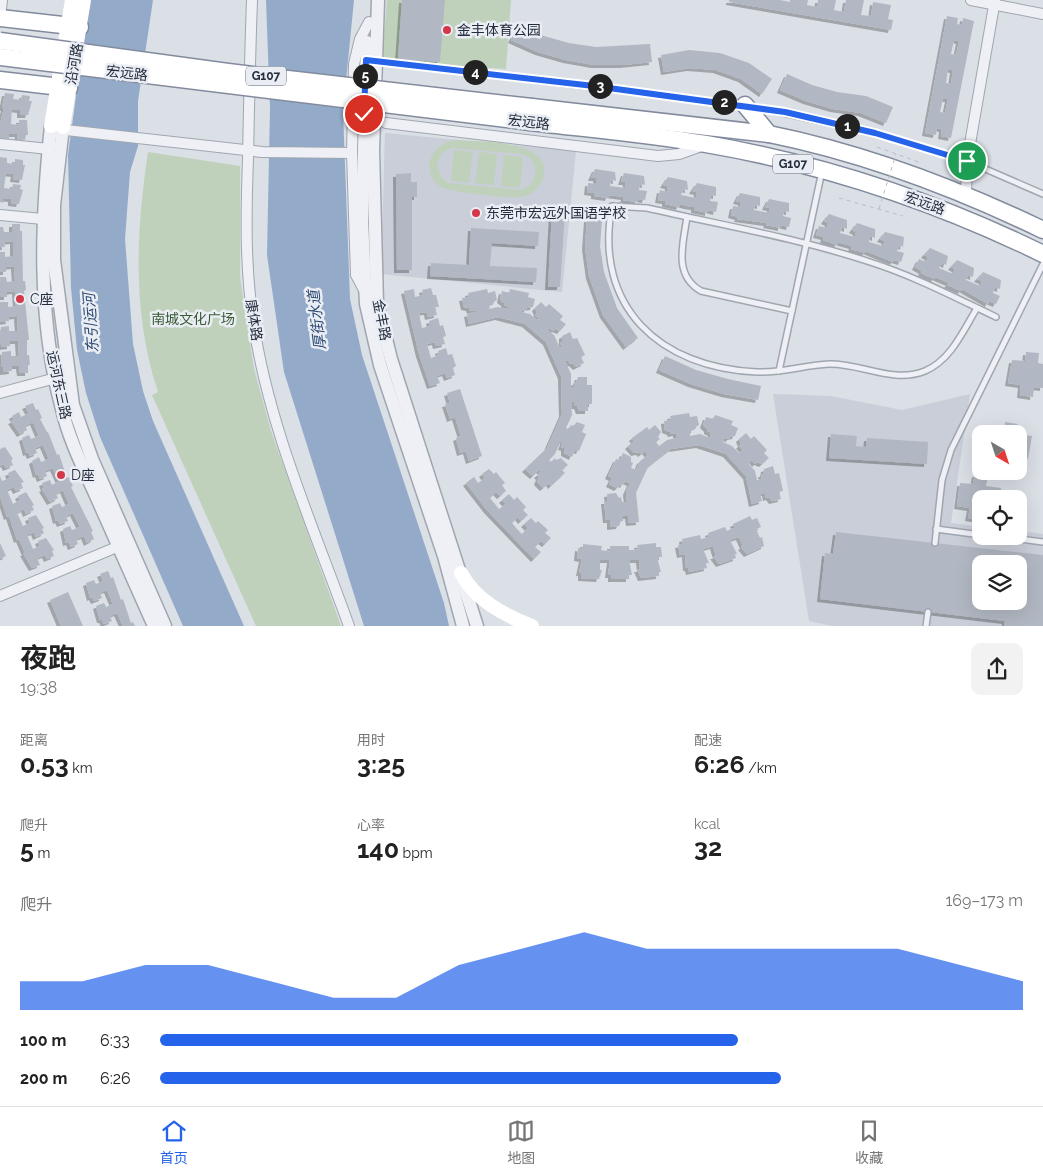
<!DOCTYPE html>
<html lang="zh">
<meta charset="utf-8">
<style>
body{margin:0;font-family:Raleway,"Noto Sans SC",sans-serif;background:#f2f2f2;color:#222;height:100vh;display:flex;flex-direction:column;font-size:19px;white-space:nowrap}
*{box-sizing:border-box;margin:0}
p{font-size:16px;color:#767676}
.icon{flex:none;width:28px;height:28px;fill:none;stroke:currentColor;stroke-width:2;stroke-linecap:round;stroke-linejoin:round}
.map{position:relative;height:626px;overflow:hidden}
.details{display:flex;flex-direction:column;background:#fff;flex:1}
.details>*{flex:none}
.needle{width:32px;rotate:141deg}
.controls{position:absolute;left:972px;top:425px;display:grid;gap:10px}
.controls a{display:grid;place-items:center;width:55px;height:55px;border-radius:10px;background:#fff;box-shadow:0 5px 20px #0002;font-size:25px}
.pin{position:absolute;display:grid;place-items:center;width:42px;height:42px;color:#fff;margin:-21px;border:2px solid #fff;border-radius:50%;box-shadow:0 1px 5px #0007}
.km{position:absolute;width:25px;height:25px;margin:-12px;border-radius:50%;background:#222;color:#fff;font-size:14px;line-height:25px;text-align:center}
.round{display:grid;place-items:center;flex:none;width:52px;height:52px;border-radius:10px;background:#f2f2f2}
.summary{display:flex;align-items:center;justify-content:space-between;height:85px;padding:0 20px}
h1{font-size:28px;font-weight:700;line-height:38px}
.figures{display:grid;grid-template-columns:repeat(3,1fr);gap:8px;height:85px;padding:5px 20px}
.figures div{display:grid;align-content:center}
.figures b{font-size:25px;font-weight:700}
.figures small{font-size:14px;font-weight:400}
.figures p{font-size:14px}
.chart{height:140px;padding:10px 20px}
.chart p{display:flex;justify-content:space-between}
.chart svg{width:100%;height:90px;margin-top:5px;fill:#2563eb;opacity:.7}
ul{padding:0 20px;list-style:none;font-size:16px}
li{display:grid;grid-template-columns:80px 60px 1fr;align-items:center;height:38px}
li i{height:12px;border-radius:6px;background:#2563eb}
.tab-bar{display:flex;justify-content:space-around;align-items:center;height:70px;border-top:1px solid #e0e0e0;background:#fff;font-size:14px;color:#767676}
.tab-bar a{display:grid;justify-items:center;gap:2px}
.tab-bar .on{color:#2563eb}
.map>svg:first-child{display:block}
</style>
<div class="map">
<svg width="1043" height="626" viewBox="0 0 1043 626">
<defs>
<filter id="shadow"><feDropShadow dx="-3" dy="3" stdDeviation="0" flood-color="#0004"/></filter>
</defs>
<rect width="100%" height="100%" fill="#dbdfe6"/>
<g fill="#c9ced8" fill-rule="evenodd">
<polygon points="385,133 576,151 562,292 381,274"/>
<path d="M773 394 831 396 902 410 970 394 951 523 981 527V536H1019V531L1043 534V626H832L809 621ZM981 564H1019V601H981Z"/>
</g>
<g fill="#c0d1bb" fill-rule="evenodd">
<polygon points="387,0 511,0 506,69 382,61"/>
<path d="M457 140C480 142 559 139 542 181 538 189 530 196 522 197 509 199 447 192 439 186 418 169 434 141 457 140ZM452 148 520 154 529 157 534 164C538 176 533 186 521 190L448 183 441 177 437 164 443 152Z"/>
<polygon points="454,150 473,152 469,183 451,181"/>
<path d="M148 152 240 166V277L254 369 271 431 341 626H256L152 395 158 392C132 314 136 233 148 152Z"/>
<polygon points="479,152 497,154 494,185 475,183"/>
<polygon points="504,155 523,157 520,188 501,186"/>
</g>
<g fill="#93abc9">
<polygon points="89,0 153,0 138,101 138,146 130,172 125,239 133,344 143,391 153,421 244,626 183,626 100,437 86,393 77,350 71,288 68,155"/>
<polygon points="266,0 354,0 343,111 350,299 362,355 444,603 449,626 364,626 284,372 267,255 270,108"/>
</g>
<g fill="#b2b8c3" fill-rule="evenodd" filter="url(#shadow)">
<polygon points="402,0 445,0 440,62 398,59"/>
<polygon points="729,0 780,0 790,2 790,0 808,0 807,5 817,7 818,0 836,0 834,10 844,12 846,0 864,0 861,15 871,16 873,2 891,5 888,19 893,20 891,30 729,2"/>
<path d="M947 16 958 18 957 24 962 25 963 18 974 21 951 138 941 136 942 129 937 128 936 135 925 133ZM954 40 959 41 956 55 951 54ZM948 69 953 70 951 84 946 83ZM943 99H948L945 113 940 112Z"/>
<polygon points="519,24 544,36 569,43 596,47 650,44 652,62 623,65 594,65 566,60 538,52 511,40"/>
<polygon points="689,50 720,53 749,63 772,79 762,94 741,79 716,70 690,68 664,72 661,55"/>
<polygon points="787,74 812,85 837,92 866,96 893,107 886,123 861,113 833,109 806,101 780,90"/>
<polygon points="5,93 14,94 13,99 21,100 22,95 30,96 29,101 32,101 28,115 20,115 20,110 12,109 11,124 19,125 19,120 27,120 28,135 26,135 25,140 17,139 18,134 9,134 9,139 0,138 0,124 4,108 2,108"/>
<polygon points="0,157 7,158 7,163 15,164 15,159 23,160 23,165 25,165 22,180 13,179 14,174 6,173 4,188 12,189 13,184 21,185 20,189 23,190 19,204 11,203 11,199 3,198 3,203 0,202"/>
<polygon points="595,169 615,172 616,181 611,180 610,186 618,187 625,188 626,182 621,182 624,173 644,176 645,185 640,184 639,190 647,191 645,200 638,199 637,202 623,200 624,197 609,195 608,198 594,196 594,193 587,192 588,183 596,184 596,178 591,178"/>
<polygon points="411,173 411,182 417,182 417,197 412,197 412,270 397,270 396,174"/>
<polygon points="668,177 687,181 688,190 683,189 681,195 696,198 697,192 692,191 697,183 716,187 716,196 711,195 710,201 718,202 716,212 708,210 708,213 694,210 694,207 687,206 680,204 679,207 665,204 665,201 658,200 660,190 667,192 668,186 663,185"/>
<polygon points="740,193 760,197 760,206 755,205 754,210 769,213 770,208 765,207 769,199 789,203 789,212 784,211 783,216 791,218 789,227 781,225 781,228 766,225 767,223 737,219 738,217 731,215 733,206 740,207 741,202 736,201"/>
<polygon points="552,212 565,212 560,287 548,287"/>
<polygon points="829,214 847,220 847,229 842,227 840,233 855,237 856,232 852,230 857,223 875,229 875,238 870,236 869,242 883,246 885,241 880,239 885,232 904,237 903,247 899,245 897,251 904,253 901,262 894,260 893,262 866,251 865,253 851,249 852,246 838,242 837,245 823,240 824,237 816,235 819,226 827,228 828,223 824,221"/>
<polygon points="587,219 602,220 600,246 604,272 617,308 638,338 626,347 603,315 589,276 585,247"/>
<polygon points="12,224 20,224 20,231 22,231 23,281 25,281 26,290 24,291 29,340 27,340 27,355 29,355 30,365 28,365 28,373 20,373 19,366 11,366 12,371 3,372 3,367 1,367 2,352 11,351 11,356 19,356 18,341 10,341 10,346 2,347 0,342 1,327 9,326 9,331 18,331 17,316 8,317 9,321 1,322 0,317 0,302 8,302 8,307 16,306 15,291 7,292 7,297 0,297 0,277 6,277 7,282 15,281 14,266 6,267 6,272 0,272 0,252 5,252 5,257 13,256 13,241 4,242 5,247 0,247 0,227 3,227 4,232 12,232"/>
<polygon points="471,228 539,232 538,246 492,243 490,266 537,268 536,282 430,276 431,263 469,265"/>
<polygon points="930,248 948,256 946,265 942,263 939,268 953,274 955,269 951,267 957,260 974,268 973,277 968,275 966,280 980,286 982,281 977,279 983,272 1001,280 1000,289 995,287 993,293 1000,296 996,304 989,301 988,304 962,289 961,291 947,285 949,283 935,277 934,279 921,273 922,271 915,267 919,259 926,262 928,257 924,255"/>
<polygon points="431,288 433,295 436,295 439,307 435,307 437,315 428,317 427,312 419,313 422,328 430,326 429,321 438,318 440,326 443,325 446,336 443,337 445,344 436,346 435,342 427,344 431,358 439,355 438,351 446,348 448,355 452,354 456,366 453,368 455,375 447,378 445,373 437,376 440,383 430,386 419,354 404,291 414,289 415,297 423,295 422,290"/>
<polygon points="487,289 488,293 495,291 497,300 492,303 493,305 488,306 489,309 498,307 508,309 508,307 504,305 504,303 500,300 502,291 509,293 510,289 529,293 528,297 535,299 533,307 527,308 527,311 522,310 521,312 530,314 537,320 539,319 535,315 537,313 535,308 541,302 546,307 549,304 563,316 560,320 566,324 560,331 555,329 553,331 549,328 547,330 554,335 560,348 562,347 560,343 562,342 562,336 570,332 573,339 577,338 585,355 581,357 584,363 576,367 572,363 570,364 568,360 565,361 571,374 571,387 574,387 574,383 576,382 578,377 587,377 587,385 592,385 592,404 588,404 588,411 579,411 577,406 574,406 574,402 571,402 572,415 566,428 568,429 571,425 573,426 577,422 585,425 582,432 586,434 579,451 575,450 572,457 564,453 564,448 561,447 563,442 561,441 555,454 549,460 551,462 555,458 556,460 561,458 568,465 562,470 565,473 551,486 549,483 543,488 537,482 539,477 537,475 541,472 539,470 533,476 525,469 547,448 562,414 561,376 546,342 525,324 498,317 469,324 467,314 475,312 475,310 470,311 469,308 464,307 462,298 469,297 468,293"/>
<polygon points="1026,352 1039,353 1038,363 1043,364 1043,388 1034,387 1033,397 1020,395 1021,385 1008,383 1012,360 1025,361"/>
<polygon points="665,356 696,370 728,379 761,386 758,400 724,394 691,384 659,370"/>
<polygon points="460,389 482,456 469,461 466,451 460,453 456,438 461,436 455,417 450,419 445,404 450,403 447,393"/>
<polygon points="33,403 36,410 38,409 42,418 40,419 47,432 48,432 57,455 59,454 67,478 69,477 73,486 71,487 93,531 91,532 94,539 87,543 84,536 76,539 78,544 71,547 69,542 66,543 63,529 70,526 72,530 80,527 73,513 66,516 68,521 60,524 58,520 56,521 52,506 60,503 62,507 69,504 63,490 56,494 58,498 50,502 42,489 44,488 42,483 50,480 52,485 59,481 53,468 45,471 47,476 40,479 38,474 36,475 32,461 39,457 41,462 49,459 43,445 35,448 37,453 30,456 28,452 26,453 22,438 29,435 31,439 39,436 33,422 25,426 27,430 20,434 11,421 14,420 12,416 19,412 21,417 29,413 25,406"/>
<polygon points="689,413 690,417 697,416 699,425 694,428 694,430 690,431 690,436 700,434 710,438 711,433 707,431 707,429 703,425 706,417 713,419 715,415 733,421 731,425 738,428 735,436 730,437 729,439 724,438 723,442 732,446 739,453 743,450 739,446 741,444 739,439 746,433 751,439 754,436 767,450 764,453 769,458 762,464 757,462 755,464 752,460 748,463 755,471 757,480 762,479 761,474 763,474 764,469 773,466 775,474 779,473 783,491 779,492 781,499 772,501 769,497 766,498 765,493 760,494 762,501 752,504 746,476 726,454 699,445 671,449 648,467 636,493 639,522 629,523 628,516 623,516 623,521 621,521 619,526 610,527 610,520 606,520 604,501 608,501 607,494 616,493 619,498 621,497 622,502 627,502 626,492 630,483 625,481 623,485 621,484 617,488 609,484 612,478 608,476 616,459 620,460 623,453 631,457 631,462 633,463 631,468 636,470 640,461 648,455 645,451 641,454 639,452 634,453 628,446 634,441 632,438 647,427 649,430 655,425 661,432 658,437 660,439 656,442 659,446 667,440 676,438 676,433 671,434 670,432 665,430 664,421 671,420 670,416"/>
<polygon points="1005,422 1018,424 1017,434 990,434 990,430 1004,432"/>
<polygon points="831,434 857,436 856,446 866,447 867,438 928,442 927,464 829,458"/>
<polygon points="1019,434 1032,436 1028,459 1019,458"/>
<polygon points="5,447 13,459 11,460 13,465 6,468 4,464 0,466 0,449"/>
<polygon points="489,469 494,474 496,472 505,483 502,485 506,491 500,496 496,492 490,498 499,509 506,504 502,500 509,494 514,500 517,497 526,507 523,510 528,515 521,521 518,517 512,523 517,529 522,534 528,528 524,524 531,518 536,523 538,521 548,530 545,533 551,538 545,544 541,541 535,547 541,552 534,559 487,510 466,483 474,477 478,483 485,478 482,474"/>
<polygon points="15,470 24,482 21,483 23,488 16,491 14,487 7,490 13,504 20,500 18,496 26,492 34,505 32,506 34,510 26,514 24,509 17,513 23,526 30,523 28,518 36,515 44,528 42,529 44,533 36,537 34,532 27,535 33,549 40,546 38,541 46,538 54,550 52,551 54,556 47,559 45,555 37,558 40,565 32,568 23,553 25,553 19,539 17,540 9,516 7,517 0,496 0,476 2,481 10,478 8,473"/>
<polygon points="975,474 988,476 986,486 1001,488 1000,499 981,499 981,520 968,518 970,508 957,506 960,483 973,484"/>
<polygon points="750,516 752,520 757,518 761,527 756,529 760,538 762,537 764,546 747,554 741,547 743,546 739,537 730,540 737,554 735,554 736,558 719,564 713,556 716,556 713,546 703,549 709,563 706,563 707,568 689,572 688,568 686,568 685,554 680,555 678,545 683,544 682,539 700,535 701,539 709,537 708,533 725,527 727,531 731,529 735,528 733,524"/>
<path d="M836 532 1043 555V626H1004L1005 621 820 599 825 553 833 554ZM981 564H1019V601H981Z"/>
<polygon points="0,543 6,556 0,559"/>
<polygon points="656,543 656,547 661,547 662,557 657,557 661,572 659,572 659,576 641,578 637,569 640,569 639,560 629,560 632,575 629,575 629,579 611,579 611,575 608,575 610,560 600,560 600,570 602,570 599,579 581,578 581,573 579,573 582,559 577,558 578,548 583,549 583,544 602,546 601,550 606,551 610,550 610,546 629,546 629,550 633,550 638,549 637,545"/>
<polygon points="108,571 111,578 113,577 121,600 123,599 131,623 133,622 135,626 123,626 117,613 110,616 112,621 104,624 102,620 100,620 96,606 104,603 106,607 113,604 107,590 100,593 102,598 94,601 92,597 90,598 86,583 94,580 96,584 103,581 100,574"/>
<polygon points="68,592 83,626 61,626 50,600"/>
</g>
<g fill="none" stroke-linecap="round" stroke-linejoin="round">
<g stroke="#a0a6b0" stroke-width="8">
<g id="service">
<polyline points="377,61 743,105"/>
<polyline points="751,106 875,133 967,161 1043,194"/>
<path d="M687 217C683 244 673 275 701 291L792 311"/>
<path d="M977 308C963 331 951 360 925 371 893 384 861 363 829 364 805 365 782 373 757 372 660 368 593 307 612 206L647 208C721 225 798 238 870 262 914 276 954 297 996 317"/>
<polyline points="779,371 822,171"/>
<polyline points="936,529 981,535"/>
<polyline points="996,536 1043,542"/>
<polyline points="935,543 942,480 951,450 1043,264"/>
<polyline points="926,626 928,612"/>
</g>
</g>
<g stroke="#a0a6b0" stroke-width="12">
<g id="minor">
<path d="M252 0C250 53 249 106 248 159 246 213 245 266 253 320 268 425 313 526 349 626"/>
<polyline points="971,0 1043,14"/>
<polyline points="0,18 2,0"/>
<polyline points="386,123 658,156 679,154 704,145"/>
<polyline points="57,129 262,152 352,153"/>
<polyline points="0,144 49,149"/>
<polyline points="966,196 967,161 995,0"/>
<polyline points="0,215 43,219"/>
<polyline points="364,290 356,275 352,153 354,64 360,39 369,22"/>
<polyline points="0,393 67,375"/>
<polyline points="0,596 124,544"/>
</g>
</g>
<g stroke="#a0a6b0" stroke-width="15">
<g id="tertiary">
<polyline points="378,0 373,150 377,303 391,359 477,626"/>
<polyline points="367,42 362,221 366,304 380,365 444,556 463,626"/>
<path d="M51 126C41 221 37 317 62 409 69 440 84 469 97 498 116 540 135 583 154 626"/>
<polyline points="63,127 54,205 54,260 73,405 92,459 165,626"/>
</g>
</g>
<g stroke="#828b9d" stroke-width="19">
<g id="trunk">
<polyline points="0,18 80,27"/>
<polyline points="0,80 69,88"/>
<polyline points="745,105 769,134"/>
<path d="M532 107 769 134C863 153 956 188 1043 230"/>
<path d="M530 122C589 129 648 134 706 144 823 164 937 202 1043 254"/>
</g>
</g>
<g stroke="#b9bdc5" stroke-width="1" stroke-dasharray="4 4" stroke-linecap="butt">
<polyline points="877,147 921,163"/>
<polyline points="839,198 903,216"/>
</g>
<use href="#service" stroke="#eef0f5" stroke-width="5"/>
<use href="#minor" stroke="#eef0f5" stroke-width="10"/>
<use href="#tertiary" stroke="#eef0f5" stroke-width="12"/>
<g stroke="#fff" stroke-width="14">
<polyline points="51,126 72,0"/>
<polyline points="63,127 84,0"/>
<path d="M461 573C475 600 504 615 532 626"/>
</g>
<use href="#trunk" stroke="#fff" stroke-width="16"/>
<g stroke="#828b9d" stroke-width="19" stroke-linecap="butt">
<g id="trunk-bridge">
<polyline points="0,41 228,72 532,107"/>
<polyline points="0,57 530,122"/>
</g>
</g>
<polyline stroke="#b9bdc5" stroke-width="1" stroke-dasharray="4 4" stroke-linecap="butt" points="879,209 896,154"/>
<use href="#trunk-bridge" stroke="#fff" stroke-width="16"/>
</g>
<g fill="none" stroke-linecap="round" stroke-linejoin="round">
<g stroke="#fff" stroke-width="10">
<polyline id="route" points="364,114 366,60 594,86 785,112 875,133 967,161"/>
</g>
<use href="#route" stroke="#2563eb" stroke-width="6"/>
</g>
<g fill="#d43747" stroke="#eaeef4" stroke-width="2">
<circle cx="447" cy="30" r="5"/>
<circle cx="476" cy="213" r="5"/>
<circle cx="20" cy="299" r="5"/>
<circle cx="61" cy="475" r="5"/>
</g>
<g text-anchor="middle" stroke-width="5" stroke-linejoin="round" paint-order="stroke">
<g fill="#eaeef4" stroke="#5f6674" stroke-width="1">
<rect x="246" y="66.5" width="40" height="19" rx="4"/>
<rect x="773" y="154.5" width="40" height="19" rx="4"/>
</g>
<g font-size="12" font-weight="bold" fill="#242c3d">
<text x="266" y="80">G107</text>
<text x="793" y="168">G107</text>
</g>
<g font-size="14" fill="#242c3d" stroke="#eaeef4" text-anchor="start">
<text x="457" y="35">金丰体育公园</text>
<text x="486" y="218">东莞市宏远外国语学校</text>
<text x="30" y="304">C座</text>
<text x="71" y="480">D座</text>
</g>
<g font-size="14" fill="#242c3d" stroke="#eaeef4">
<text transform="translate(74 64) rotate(-80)" y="5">沿河路</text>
<text transform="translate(127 73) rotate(7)" y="5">宏远路</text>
<text transform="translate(529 122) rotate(7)" y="5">宏远路</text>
<text transform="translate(925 203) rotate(20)" y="5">宏远路</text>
<text transform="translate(254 320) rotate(81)" y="5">康体路</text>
<text transform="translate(382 320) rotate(79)" y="5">金丰路</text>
<text transform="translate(59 385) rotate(78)" y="5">运河东三路</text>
</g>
<g font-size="14" fill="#375931" stroke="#eaeef4">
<text x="193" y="324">南城文化广场</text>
</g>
<g font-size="15" font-style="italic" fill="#2d4972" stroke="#eaeef4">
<text transform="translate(317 320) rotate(-97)" y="5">厚街水道</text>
<text transform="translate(91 323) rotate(-94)" y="5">东引运河</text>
</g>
</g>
</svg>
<div class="controls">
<a><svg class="needle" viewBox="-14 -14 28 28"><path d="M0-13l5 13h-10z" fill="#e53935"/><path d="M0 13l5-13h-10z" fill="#767676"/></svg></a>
<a><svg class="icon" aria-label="locate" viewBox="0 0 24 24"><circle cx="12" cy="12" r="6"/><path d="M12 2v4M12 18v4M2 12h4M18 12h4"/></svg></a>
<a><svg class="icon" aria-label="layers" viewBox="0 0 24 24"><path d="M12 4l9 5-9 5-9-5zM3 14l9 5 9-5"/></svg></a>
</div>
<div class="pin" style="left:967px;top:161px;background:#1e9e55"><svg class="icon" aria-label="arrive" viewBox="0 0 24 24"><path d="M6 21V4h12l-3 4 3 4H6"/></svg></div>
<div class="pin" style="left:364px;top:114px;background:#d93025"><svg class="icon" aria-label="check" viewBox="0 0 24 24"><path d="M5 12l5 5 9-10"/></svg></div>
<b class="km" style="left:847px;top:126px">1</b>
<b class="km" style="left:724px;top:102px">2</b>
<b class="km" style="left:600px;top:86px">3</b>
<b class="km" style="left:475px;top:72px">4</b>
<b class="km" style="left:365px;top:76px">5</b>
</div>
<section class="details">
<div class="summary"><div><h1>夜跑</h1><p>19:38</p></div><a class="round"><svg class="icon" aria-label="share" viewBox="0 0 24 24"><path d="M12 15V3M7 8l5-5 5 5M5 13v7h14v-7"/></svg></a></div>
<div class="figures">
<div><p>距离</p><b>0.53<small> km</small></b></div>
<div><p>用时</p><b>3:25</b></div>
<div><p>配速</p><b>6:26<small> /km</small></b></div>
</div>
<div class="figures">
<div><p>爬升</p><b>5<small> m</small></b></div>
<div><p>心率</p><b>140<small> bpm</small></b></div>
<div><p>kcal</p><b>32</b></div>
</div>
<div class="chart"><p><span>爬升</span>169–173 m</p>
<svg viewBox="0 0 160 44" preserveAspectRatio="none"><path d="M0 44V30L10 30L20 22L30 22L40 30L50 38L60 38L70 22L80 14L90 6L100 14L110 14L120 14L130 14L140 14L150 22L160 30V44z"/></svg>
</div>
<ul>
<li><b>100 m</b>6:33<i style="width:67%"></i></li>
<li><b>200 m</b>6:26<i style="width:72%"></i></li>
</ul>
</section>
<nav class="tab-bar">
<a class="on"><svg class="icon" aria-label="home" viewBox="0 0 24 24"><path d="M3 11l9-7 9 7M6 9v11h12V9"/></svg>首页</a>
<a><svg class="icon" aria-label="map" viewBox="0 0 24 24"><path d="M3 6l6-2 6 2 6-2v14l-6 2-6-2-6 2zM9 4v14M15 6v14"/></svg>地图</a>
<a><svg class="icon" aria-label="saved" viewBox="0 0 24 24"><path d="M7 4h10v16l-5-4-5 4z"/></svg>收藏</a>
</nav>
